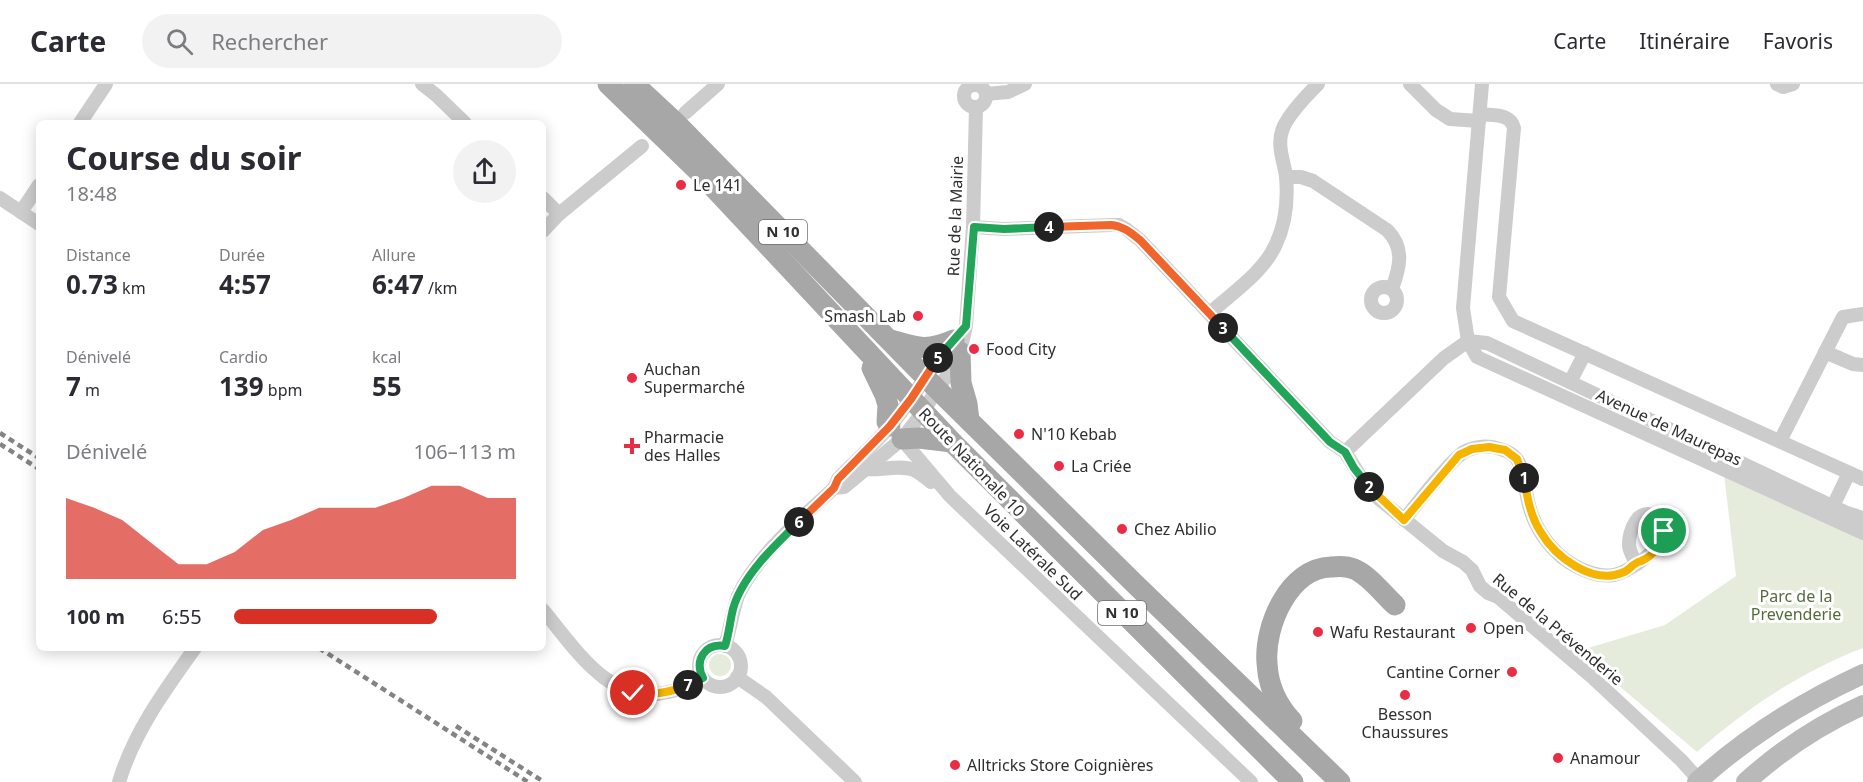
<!DOCTYPE html>
<html lang="fr">
<meta charset="utf-8">
<style>
body{margin:0;font-family:"Noto Sans",sans-serif;background:#f2f2f3;color:#2b2b33;height:100vh;display:flex;flex-direction:column;font-size:22px;white-space:nowrap}
*{box-sizing:border-box;margin:0}
p{font-size:20px;color:#7c7c81}
.icon{flex:none;width:33px;height:33px;fill:none;stroke:currentColor;stroke-width:2;stroke-linecap:round;stroke-linejoin:round}
.map{position:relative;flex:1;overflow:hidden}
.sheet{position:absolute;left:36px;top:36px;width:510px;height:531px;display:flex;flex-direction:column;background:#fff;border-radius:9px;box-shadow:0 3px 15px #0003}
.sheet>*{flex:none}
.pin{position:absolute;display:grid;place-items:center;width:51px;height:51px;color:#fff;margin:-26px;border:3px solid #fff;border-radius:50%;box-shadow:0 2px 6px #0007}
.km{position:absolute;width:30px;height:30px;margin:-15px;border-radius:50%;background:#222;color:#fff;font-size:16px;line-height:30px;text-align:center}
.round{display:grid;place-items:center;flex:none;width:63px;height:63px;border-radius:32px;background:#f2f2f3}
.summary{display:flex;align-items:center;justify-content:space-between;height:102px;padding:0 30px}
h1{font-size:33px;font-weight:700;line-height:45px}
.stats{display:grid;grid-template-columns:repeat(3,1fr);gap:9px;height:102px;padding:6px 30px}
.stats div{display:grid;align-content:center}
.stats b{font-size:26px;font-weight:700}
.stats small{font-size:16px;font-weight:400}
.stats p{font-size:16px}
.chart{height:168px;padding:12px 30px}
.chart p{display:flex;justify-content:space-between}
.chart svg{width:100%;height:108px;margin-top:6px;fill:#d93025;opacity:.7}
ul{padding:0 30px;list-style:none;font-size:20px}
li{display:grid;grid-template-columns:96px 72px 1fr;align-items:center;height:45px}
li i{height:15px;border-radius:8px;background:#d93025}
header{display:flex;align-items:center;gap:36px;box-sizing:border-box;height:84px;padding:0 30px;background:#fff;border-bottom:2px solid #e1e1e2}
header strong{font-size:28px}
nav{display:flex;gap:33px;margin-inline-start:auto;font-size:21px}
.search{width:420px;height:54px;background:#f2f2f3;display:flex;align-items:center;gap:15px;box-sizing:border-box;padding:0 21px;border-radius:33px;color:#7c7c81;font-size:22px}
.map>svg:first-child{display:block}
</style>
<header>
<strong>Carte</strong>
<div class="search"><svg class="icon" aria-label="search" viewBox="0 0 24 24"><circle cx="10" cy="10" r="6"/><path d="M15 15l6 6"/></svg>Rechercher</div>
<nav><a>Carte</a><a>Itinéraire</a><a>Favoris</a></nav>
</header>
<div class="map">
<svg width="1863" height="698" viewBox="0 0 1863 698">
<rect width="100%" height="100%" fill="#fff"/>
<g fill="#e6ecdc">
<path d="M1724 390 1863 455V564C1802 587 1745 625 1697 668L1578 567 1665 541 1736 492Z"/>
<circle cx="720" cy="581" r="11"/>
</g>
<g fill="none" stroke-linecap="round" stroke-linejoin="round">
<g stroke="#ccc" stroke-width="14">
<polyline points="422,0 436,11 465,39"/>
<polyline points="1410,0 1436,26 1450,35 1479,37"/>
<polyline points="1482,0 1463,224 1468,257 1477,273 1863,449"/>
<polyline points="1777,0 1783,3 1793,0"/>
<circle cx="975" cy="12" r="11"/>
<polyline points="986,10 1008,8 1025,0"/>
<polyline points="685,29 718,0"/>
<path d="M1480 30C1494 32 1510 29 1514 44L1499 213 1513 237 1863 395"/>
<polyline points="80,39 106,0"/>
<path d="M1286 93H1301L1313 97 1387 146C1405 164 1400 183 1392 205"/>
<polyline points="0,114 39,140"/>
<polyline points="543,114 559,130"/>
<polyline points="21,128 39,101"/>
<polyline points="973,143 1004,145 1111,141 1119,141 1126,145 1140,156 1330,358 1345,368 1362,395 1378,414 1443,467 1463,478 1472,486 1480,502 1488,509 1498,513 1592,593 1681,676 1699,696"/>
<polyline points="543,147 559,130 642,62"/>
<circle cx="1384" cy="216" r="13"/>
<path d="M1210 229C1232 209 1264 188 1276 160 1286 139 1288 115 1286 92 1284 78 1277 62 1282 47 1286 33 1307 11 1318 0"/>
<polyline points="1468,257 1487,259 1847,429 1863,434"/>
<polyline points="1825,268 1853,280 1863,281"/>
<polyline points="1570,298 1585,269"/>
<polyline points="900,353 950,412 1251,698"/>
<polyline points="1780,357 1843,233 1863,230"/>
<polyline points="1345,368 1444,274 1468,257"/>
<path d="M865 385C881 387 899 380 914 386 920 389 926 394 931 398"/>
<polyline points="834,404 844,403 902,355 923,328 937,305 947,292 960,268 966,242 973,143 976,24"/>
<polyline points="1833,422 1849,389"/>
<path d="M1404 436C1416 421 1451 375 1464 368 1475 362 1489 361 1500 365 1509 367 1517 373 1520 381 1525 393 1525 405 1528 417 1533 440 1545 459 1563 474 1576 484 1597 494 1614 491 1631 488 1684 452 1656 433 1639 421 1628 447 1629 462 1630 468 1633 473 1636 479"/>
<path d="M543 526C575 564 610 623 668 608 680 606 692 599 703 594"/>
<circle cx="720" cy="582" r="21"/>
<path d="M725 562C730 546 732 528 738 512 756 472 802 434 834 404L838 395C855 377 874 361 890 342 913 316 928 285 951 259"/>
<polyline points="737,593 766,613 855,698"/>
<path d="M119 698C134 648 165 606 195 564"/>
</g>
<g stroke="#b9b9b9" stroke-width="20">
<path d="M1697 698C1746 653 1802 618 1863 590"/>
<path d="M1746 698C1780 667 1821 640 1863 621"/>
</g>
<g stroke="#a7a7a7" stroke-width="21">
<polyline points="608,0 700,89 952,358 1293,698"/>
<polyline points="634,0 677,40 937,305 1136,501 1340,698"/>
<path d="M891 256C918 264 926 268 954 256"/>
<polyline points="960,268 961,299 967,320 969,336"/>
<polyline points="872,284 885,311 888,321 887,338 890,342"/>
<polyline points="902,355 919,354 952,358"/>
<path d="M1292 637C1276 620 1268 602 1267 579 1264 542 1289 484 1331 483 1339 482 1347 482 1354 485 1369 491 1383 510 1395 521"/>
</g>
<g stroke="#848484" stroke-width="4.5" stroke-dasharray="6 4.5" stroke-linecap="butt">
<polyline points="0,349 39,374"/>
<polyline points="0,360 39,385"/>
<polyline points="319,564 528,698"/>
<polyline points="456,642 544,698"/>
</g>
</g>
<g fill="none" stroke-linecap="round" stroke-linejoin="round">
<g stroke="#fff" stroke-width="12">
<path id="split-1" d="M1524 394C1527 412 1530 431 1540 447 1555 473 1593 502 1624 488 1629 486 1631 482 1635 480 1640 476 1638 479 1643 476 1655 471 1661 458 1664 447"/>
</g>
<g stroke="#fff" stroke-width="12">
<polyline id="split-2" points="1369,403 1404,436 1459,371 1472,365 1489,363 1505,366 1517,375 1524,394"/>
</g>
<g stroke="#fff" stroke-width="12">
<polyline id="split-3" points="1223,244 1330,358 1345,368 1354,384 1369,403"/>
</g>
<g stroke="#fff" stroke-width="12">
<path id="split-4" d="M1049 143 1111 141C1123 142 1131 149 1140 156L1223 244"/>
</g>
<g stroke="#fff" stroke-width="12">
<polyline id="split-5" points="938,274 966,242 974,143 1004,145 1049,143"/>
</g>
<g stroke="#fff" stroke-width="12">
<polyline id="split-6" points="799,438 834,404 838,395 890,342 911,315 938,274"/>
</g>
<g stroke="#fff" stroke-width="12">
<path id="split-7" d="M688 601 703 594C694 576 705 559 725 562 729 550 730 537 733 525 742 492 776 460 799 438"/>
</g>
<g stroke="#fff" stroke-width="12">
<path id="split-8" d="M633 609C654 611 669 609 688 601"/>
</g>
<use href="#split-1" stroke="#f5b400" stroke-width="8"/>
<use href="#split-2" stroke="#f5b400" stroke-width="8"/>
<use href="#split-3" stroke="#22a559" stroke-width="8"/>
<use href="#split-4" stroke="#f0652b" stroke-width="8"/>
<use href="#split-5" stroke="#22a559" stroke-width="8"/>
<use href="#split-6" stroke="#f0652b" stroke-width="8"/>
<use href="#split-7" stroke="#22a559" stroke-width="8"/>
<use href="#split-8" stroke="#f5b400" stroke-width="8"/>
</g>
<g fill="#e92d44" stroke="#fff" stroke-width="2">
<circle cx="681" cy="101" r="6"/>
<circle cx="918" cy="232" r="6"/>
<circle cx="974" cy="265" r="6"/>
<circle cx="632" cy="294" r="6"/>
<circle cx="1019" cy="350" r="6"/>
<path d="M629 353h6v6h6v6h-6v6h-6v-6h-6v-6h6z"/>
<circle cx="1059" cy="382" r="6"/>
<circle cx="1122" cy="445" r="6"/>
<circle cx="1471" cy="544" r="6"/>
<circle cx="1318" cy="548" r="6"/>
<circle cx="1512" cy="588" r="6"/>
<circle cx="1405" cy="611" r="6"/>
<circle cx="1558" cy="674" r="6"/>
<circle cx="955" cy="681" r="6"/>
</g>
<g text-anchor="middle" stroke-width="6" stroke-linejoin="round" paint-order="stroke">
<g fill="#fff" stroke="#6d6d6d" stroke-width="1.5">
<rect x="759" y="136" width="48" height="24" rx="4.5"/>
<rect x="1098" y="517" width="48" height="24" rx="4.5"/>
</g>
<g font-size="15" font-weight="bold" fill="#2f2f2f">
<text x="783" y="153">N 10</text>
<text x="1122" y="534">N 10</text>
</g>
<g font-size="16" fill="#2f2f2f" stroke="#fff" text-anchor="start">
<text x="693" y="107">Le 141</text>
<text x="906" y="238" text-anchor="end">Smash Lab</text>
<text x="986" y="271">Food City</text>
<text x="644" y="291">Auchan<tspan x="644" dy="18">Supermarché</tspan></text>
<text x="1031" y="356">N'10 Kebab</text>
<text x="644" y="359">Pharmacie<tspan x="644" dy="18">des Halles</tspan></text>
<text x="1071" y="388">La Criée</text>
<text x="1134" y="451">Chez Abilio</text>
<text x="1483" y="550">Open</text>
<text x="1330" y="554">Wafu Restaurant</text>
<text x="1500" y="594" text-anchor="end">Cantine Corner</text>
<text x="1405" y="636" text-anchor="middle">Besson<tspan x="1405" dy="18">Chaussures</tspan></text>
<text x="1570" y="680">Anamour</text>
<text x="967" y="687">Alltricks Store Coignières</text>
</g>
<g font-size="16" fill="#2f2f2f" stroke="#fff">
<text transform="translate(955 132) rotate(-88)" y="6">Rue de la Mairie</text>
<text transform="translate(1669 343) rotate(25)" y="6">Avenue de Maurepas</text>
<text transform="translate(972 378) rotate(46)" y="6">Route Nationale 10</text>
<text transform="translate(1033 468) rotate(44)" y="6">Voie Latérale Sud</text>
<text transform="translate(1558 545) rotate(40)" y="6">Rue de la Prévenderie</text>
</g>
<g font-size="16" fill="#546c3b" stroke="#fff">
<text x="1796" y="518">Parc de la<tspan x="1796" dy="18">Prevenderie</tspan></text>
</g>
</g>
</svg>
<div class="pin" style="left:1664px;top:447px;background:#1e9e55"><svg class="icon" aria-label="arrive" viewBox="0 0 24 24"><path d="M6 21V4h12l-3 4 3 4H6"/></svg></div>
<div class="pin" style="left:633px;top:609px;background:#d93025"><svg class="icon" aria-label="check" viewBox="0 0 24 24"><path d="M5 12l5 5 9-10"/></svg></div>
<b class="km" style="left:1524px;top:394px">1</b>
<b class="km" style="left:1369px;top:403px">2</b>
<b class="km" style="left:1223px;top:244px">3</b>
<b class="km" style="left:1049px;top:143px">4</b>
<b class="km" style="left:938px;top:274px">5</b>
<b class="km" style="left:799px;top:438px">6</b>
<b class="km" style="left:688px;top:601px">7</b>
<section class="sheet">
<div class="summary"><div><h1>Course du soir</h1><p>18:48</p></div><a class="round"><svg class="icon" aria-label="share" viewBox="0 0 24 24"><path d="M12 15V3M7 8l5-5 5 5M5 13v7h14v-7"/></svg></a></div>
<div class="stats">
<div><p>Distance</p><b>0.73<small> km</small></b></div>
<div><p>Durée</p><b>4:57</b></div>
<div><p>Allure</p><b>6:47<small> /km</small></b></div>
</div>
<div class="stats">
<div><p>Dénivelé</p><b>7<small> m</small></b></div>
<div><p>Cardio</p><b>139<small> bpm</small></b></div>
<div><p>kcal</p><b>55</b></div>
</div>
<div class="chart"><p><span>Dénivelé</span>106–113 m</p>
<svg viewBox="0 0 160 44" preserveAspectRatio="none"><path d="M0 44V11L10 15L20 20L30 29L40 38L50 38L60 33L70 24L80 20L90 15L100 15L110 15L120 11L130 6L140 6L150 11L160 11V44z"/></svg>
</div>
<ul>
<li><b>100 m</b>6:55<i style="width:72%"></i></li>
</ul>
</section>
</div>
